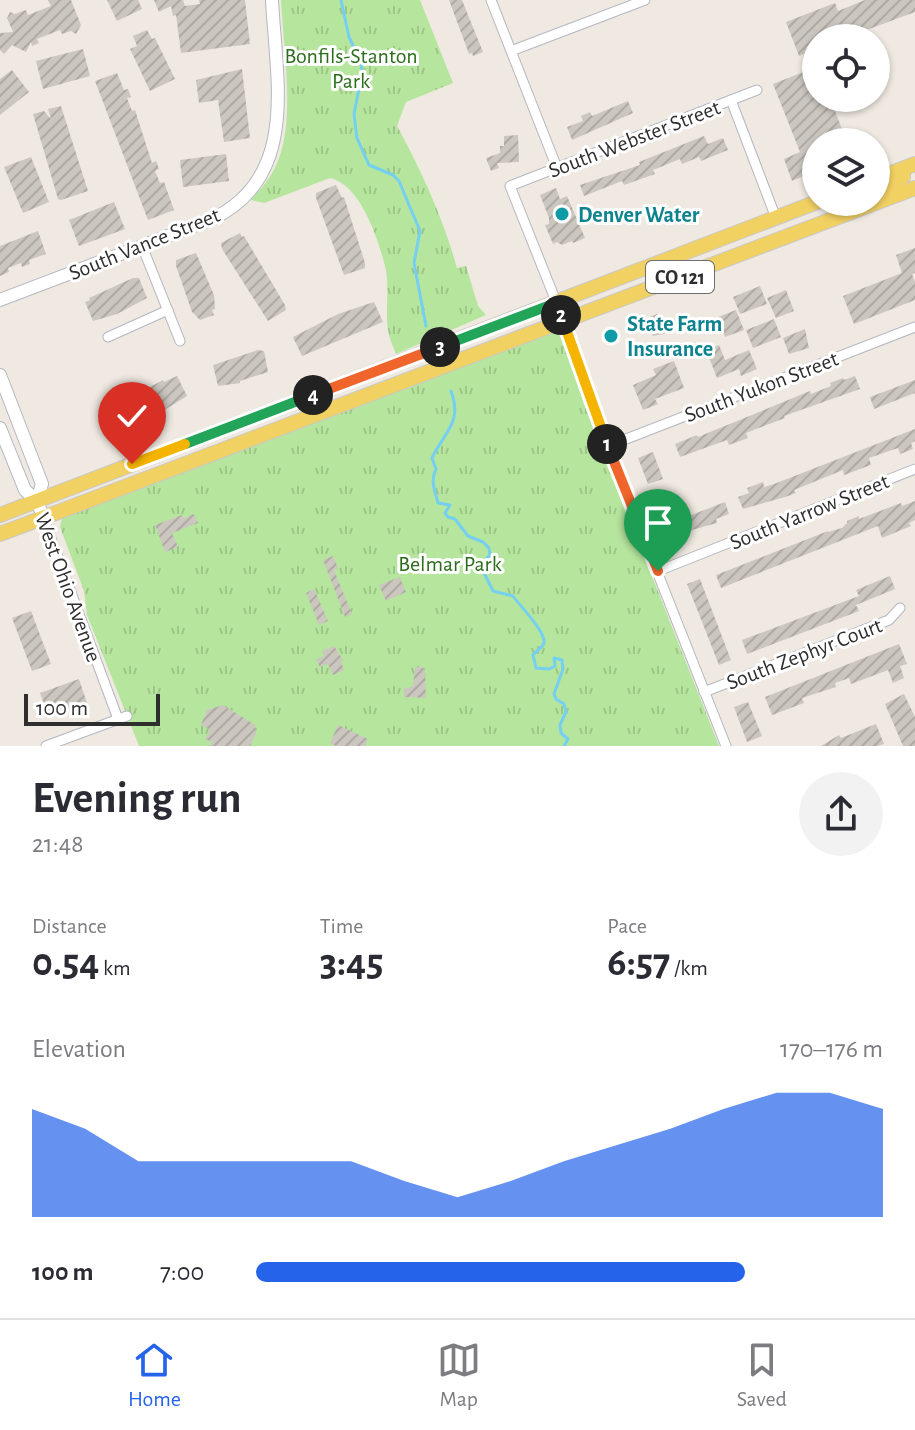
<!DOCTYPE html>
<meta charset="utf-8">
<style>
body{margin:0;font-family:"Alegreya Sans",sans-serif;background:#f2f2f3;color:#2b2b33;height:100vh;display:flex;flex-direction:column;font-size:30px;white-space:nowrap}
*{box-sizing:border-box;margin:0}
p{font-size:26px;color:#7c7c81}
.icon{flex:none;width:44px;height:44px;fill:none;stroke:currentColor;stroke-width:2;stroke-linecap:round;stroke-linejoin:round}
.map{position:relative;height:746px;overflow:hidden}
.sheet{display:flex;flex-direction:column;background:#fff;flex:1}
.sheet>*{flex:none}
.controls{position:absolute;left:802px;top:24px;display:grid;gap:16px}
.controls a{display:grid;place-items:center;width:88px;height:88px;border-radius:50%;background:#fff;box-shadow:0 2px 6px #0004;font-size:40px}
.scale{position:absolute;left:24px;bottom:20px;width:136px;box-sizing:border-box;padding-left:8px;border:4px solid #2e2e2e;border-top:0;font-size:22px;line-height:28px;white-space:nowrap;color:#2e2e2e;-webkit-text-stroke:6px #fff;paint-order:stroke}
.pin{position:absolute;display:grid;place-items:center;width:68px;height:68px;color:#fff;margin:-82px -34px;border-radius:50% 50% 50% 0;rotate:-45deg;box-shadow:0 0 8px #0007}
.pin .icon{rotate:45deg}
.km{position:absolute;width:40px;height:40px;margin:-20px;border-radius:50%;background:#222;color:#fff;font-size:22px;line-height:40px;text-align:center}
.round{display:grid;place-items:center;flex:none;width:84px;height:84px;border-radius:42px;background:#f2f2f3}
.summary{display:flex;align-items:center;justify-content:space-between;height:136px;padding:0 32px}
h1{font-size:44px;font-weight:600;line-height:60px}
.stats{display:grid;grid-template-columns:repeat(3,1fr);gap:12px;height:136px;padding:8px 32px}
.stats div{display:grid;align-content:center}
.stats b{font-size:40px;font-weight:600}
.stats small{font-size:22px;font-weight:400}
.stats p{font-size:22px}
.chart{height:224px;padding:16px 32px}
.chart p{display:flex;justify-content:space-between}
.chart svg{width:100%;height:144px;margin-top:8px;fill:#2563eb;opacity:.7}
ul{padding:0 32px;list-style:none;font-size:26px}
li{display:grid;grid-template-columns:128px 96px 1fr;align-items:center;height:60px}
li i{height:20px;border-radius:10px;background:#2563eb}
.tab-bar{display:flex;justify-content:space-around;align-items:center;height:112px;border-top:2px solid #e1e1e2;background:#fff;font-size:22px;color:#7c7c81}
.tab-bar a{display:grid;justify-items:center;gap:4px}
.tab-bar .active{color:#2563eb}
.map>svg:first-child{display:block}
</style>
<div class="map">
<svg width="915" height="746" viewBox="0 0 915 746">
<defs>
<pattern id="park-tufts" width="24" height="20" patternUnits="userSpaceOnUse" patternTransform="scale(2)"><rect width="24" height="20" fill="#b6e59e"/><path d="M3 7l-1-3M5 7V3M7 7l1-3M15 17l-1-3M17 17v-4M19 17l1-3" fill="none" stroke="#9dc588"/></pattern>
<pattern id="building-hatch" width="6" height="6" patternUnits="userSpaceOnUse" patternTransform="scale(2)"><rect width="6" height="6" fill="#cbc7bf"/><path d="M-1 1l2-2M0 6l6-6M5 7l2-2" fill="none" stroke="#afaba4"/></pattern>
</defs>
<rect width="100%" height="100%" fill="#efe9e1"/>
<g fill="url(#park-tufts)">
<path d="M281 0H420L453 83 406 102 397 126C422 172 443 218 457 268L466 266 478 306 486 315 396 354C393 346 389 338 388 330 385 309 390 286 385 266 378 239 361 185 330 178L264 203 251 200C263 187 273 175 279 158 295 116 283 45 281 0Z"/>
<polygon points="559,327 584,404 719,746 139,746 87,615 84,591 60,527 62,518"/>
</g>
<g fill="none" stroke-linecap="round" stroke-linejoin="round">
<g stroke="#75cff0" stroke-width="3">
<polyline points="341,0 349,37 361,63 362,73 354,114 357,138 369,165 393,175 399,181 420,231 414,263 426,326"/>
<path d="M451 391C463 423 444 432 432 458L436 469C430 482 435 490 438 503L450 505 445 513 448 517 455 519 468 536 483 542 489 548 490 555 480 565 493 591 513 596C520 606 550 636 543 645 540 649 536 651 533 655L536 668 549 669 555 666 554 658 562 660 563 669 554 694 556 699 564 704 566 712 560 725 561 733 568 739 564 746"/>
</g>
</g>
<g fill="url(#building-hatch)">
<polygon points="48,0 71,0 81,25 76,34 71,31 62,34 60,30 37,39 39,43 32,46 31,42 26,52 12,45 4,54 0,50 0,33 13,32 7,18 10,12 15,14 26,10 28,15 51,6"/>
<polygon points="107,0 138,0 142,9 117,21"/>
<polygon points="154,0 183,0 185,6 200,4 199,0 245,0 250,44 181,53 176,15 173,16 171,6 159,12"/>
<polygon points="449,0 462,0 483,52 473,56 472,53 469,54"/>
<polygon points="865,0 915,0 915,12 845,38 816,38 816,49 799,56 786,22 835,3 838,11"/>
<polygon points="147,30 152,39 155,38 175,79 150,91 130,49 137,46 133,36"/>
<polygon points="83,49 90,76 43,89 36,61"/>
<polygon points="816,67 816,98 830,98 847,142 816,142 816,171 792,181 784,159 800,152 773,84"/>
<polygon points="242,69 250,138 224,142 218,100 199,103 196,80"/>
<polygon points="12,70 29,92 0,115 0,79"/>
<polygon points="117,73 124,90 128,89 131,97 127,98 132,111 135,110 152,163 156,161 159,169 155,171 160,183 164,182 174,210 148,220 95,81"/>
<polygon points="628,101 633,113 572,140 567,127 583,121 581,116 590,112 592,116"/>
<polygon points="61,106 88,191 61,200 58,199 33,114 44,111 51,119 48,109"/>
<polygon points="518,135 519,162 497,163 499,168 491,171 486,158 500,153 500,146 504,146 504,136"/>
<polygon points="704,136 708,144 723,138 728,150 701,161 699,157 682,164 680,159 653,170 655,174 624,185 622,181 584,196 580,185 640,165 639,162"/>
<polygon points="226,154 229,181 183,187 180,160"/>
<polygon points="31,157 49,202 23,213 4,167"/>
<polygon points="336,185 342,198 344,197 365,263 365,268 344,275 316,198 316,193"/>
<polygon points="556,188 560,199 567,196 585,238 573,243 572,241 562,245 557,242 553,244 545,225 549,224 549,218 540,195"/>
<polygon points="114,202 125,229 79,246 69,220"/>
<polygon points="38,231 46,254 29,260 30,264 22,267 21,263 8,268 9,272 0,276 0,246"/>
<polygon points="240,233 242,237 244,236 285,305 286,310 268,321 222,249 221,243"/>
<polygon points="915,248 915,273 912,274 915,282 915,300 854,324 843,296 902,273 896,255"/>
<polygon points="196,253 214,295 215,309 212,310 214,315 200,320 192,312 176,266 176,260"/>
<polygon points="133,278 139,278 147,298 117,314 93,321 85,302 90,300 89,298"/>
<polygon points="760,286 767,304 740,314 733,297"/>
<polygon points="786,290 794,311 776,318 767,298"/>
<polygon points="374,302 383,322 302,356 293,337 338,314"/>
<polygon points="736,310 744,330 725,337 718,317"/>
<polygon points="657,314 661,326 668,323 672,332 653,336 651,332 647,334 642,320"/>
<polygon points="774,319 781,337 753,348 746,330"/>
<polygon points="805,329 809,348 789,354 783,338"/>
<polygon points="719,345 725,360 749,350 757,369 741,376 739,369 717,378 706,350"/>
<polygon points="258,350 264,351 268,372 240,381 240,383 218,386 213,365"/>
<polygon points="674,361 684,388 655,399 658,404 643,410 633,385 656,375 653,369"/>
<polygon points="177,376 187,396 166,409 135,422 124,404 129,401 128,399 163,380 164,382"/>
<polygon points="855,376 860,389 784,416 785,418 746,433 748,438 729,445 727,440 680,457 675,444 697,435 698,437 810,391 811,394 831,386 830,383 843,378 844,380"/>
<polygon points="915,380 915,393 874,409 870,397"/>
<polygon points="915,429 915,441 911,443 913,449 900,454 898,448 869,458 871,465 844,475 843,470 794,490 796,493 785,497 743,509 738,497 749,493 747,488 763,482 764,487 774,484"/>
<polygon points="653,452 663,479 648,484 638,458"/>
<polygon points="668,499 676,521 725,502 729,514 716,519 717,523 681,533 682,536 670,540 657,502"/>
<polygon points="915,501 915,520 909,523 911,526 882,538 878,526 721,588 716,575 828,531 828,532 842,528 847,523 847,521 859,516 859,519 901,503 902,506"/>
<polygon points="194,514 198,523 172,533 178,547 165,552 155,525 182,515 184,518"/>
<polygon points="333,556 338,568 334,570 352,614 345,617 323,560"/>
<polygon points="890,576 895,589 856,605 859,611 747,654 742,640 859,596 856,590"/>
<polygon points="400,577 406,592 386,601 379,585"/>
<polygon points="700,579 731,660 719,665 687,584"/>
<polygon points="314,589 328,621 319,625 306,593"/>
<polygon points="31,611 51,664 32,671 12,618"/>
<polygon points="899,644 907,664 900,666 904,678 893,683 888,670 851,684 849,678 835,683 836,687 802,698 804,703 772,715 765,697"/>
<polygon points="334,646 343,660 341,662 344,670 333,675 328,664 320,667 316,659 324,656 322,651"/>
<polygon points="415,667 422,667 425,671 426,698 404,697 404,689 413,686"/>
<polygon points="79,679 87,703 49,717 40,693"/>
<polygon points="904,694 915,717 915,746 903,746 885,704"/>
<polygon points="748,702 762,736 747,742 734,707"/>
<polygon points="223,705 255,725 256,734 250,746 210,746 212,742 205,739 210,730 201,725 207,710"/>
<polygon points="876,724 884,744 878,746 821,746 839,735 841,738"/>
<polygon points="338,725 368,739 365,746 336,746 330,743"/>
</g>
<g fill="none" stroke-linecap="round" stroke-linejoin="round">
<g stroke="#b4b7c1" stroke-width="11">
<g id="minor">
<polyline points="491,0 557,168"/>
<polyline points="511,51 645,0"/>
<polyline points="731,100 776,218"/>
<polyline points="142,246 180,341"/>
<polyline points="108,337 168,310"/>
<polyline points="608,446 915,327"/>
<polyline points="43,517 118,719"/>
<polyline points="658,571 915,469"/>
<polyline points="704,692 889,620 900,608"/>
<polyline points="46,746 127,716"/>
<polyline points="726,746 592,407 567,329 510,186 757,90"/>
</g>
</g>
<g stroke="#b4b7c1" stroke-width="14">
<g id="tertiary">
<path d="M0 300 210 220C300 179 276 80 272 0"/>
<polyline points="0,375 42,484 37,501"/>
<polyline points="0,428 25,490 37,501 43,517"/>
</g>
</g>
<g stroke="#c9c9c9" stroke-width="16">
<g id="primary">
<polyline points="876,179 915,164"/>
<polyline points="876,192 903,177 903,169"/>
<polyline points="0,515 817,202"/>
<polyline points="0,534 915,188"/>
</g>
</g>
<use href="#minor" stroke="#fff" stroke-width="9"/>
<use href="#tertiary" stroke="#fff" stroke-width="12"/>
<use href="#primary" stroke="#f2d163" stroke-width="14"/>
</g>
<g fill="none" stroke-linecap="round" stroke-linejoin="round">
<g stroke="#fff" stroke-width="16">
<polyline id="split-1" points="607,444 658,571"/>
</g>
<g stroke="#fff" stroke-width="16">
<polyline id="split-2" points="561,315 607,444"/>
</g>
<g stroke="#fff" stroke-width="16">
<polyline id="split-3" points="440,347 556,303 561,315"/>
</g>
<g stroke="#fff" stroke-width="16">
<polyline id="split-4" points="313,395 440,347"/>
</g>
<g stroke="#fff" stroke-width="16">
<polyline id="split-5" points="185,444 313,395"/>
</g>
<g stroke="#fff" stroke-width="16">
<polyline id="split-6" points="132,464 185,444"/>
</g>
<use href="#split-1" stroke="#f0652b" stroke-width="10"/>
<use href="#split-2" stroke="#f5b400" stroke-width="10"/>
<use href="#split-3" stroke="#22a559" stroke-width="10"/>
<use href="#split-4" stroke="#f0652b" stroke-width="10"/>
<use href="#split-5" stroke="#22a559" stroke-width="10"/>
<use href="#split-6" stroke="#f5b400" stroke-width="10"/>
</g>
<g fill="#0f9aa8" stroke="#fff" stroke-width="3">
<circle cx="562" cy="214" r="8"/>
<circle cx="611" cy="336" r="8"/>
</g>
<g text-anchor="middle" stroke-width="6" stroke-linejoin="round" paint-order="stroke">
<rect fill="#fff" stroke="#6d6d6d" stroke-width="2" x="646" y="261" width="68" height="32" rx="6"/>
<g font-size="20" font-weight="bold" fill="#2e2e2e">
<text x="680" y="284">CO 121</text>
</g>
<g font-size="22" fill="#2c6e1b" stroke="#fff">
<text x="351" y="63">Bonfils-Stanton<tspan x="351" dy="25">Park</tspan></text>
<text x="450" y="571">Belmar Park</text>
</g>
<g font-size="22" fill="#2e2e2e" stroke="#fff">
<text transform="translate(634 138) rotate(-21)" y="8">South Webster Street</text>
<text transform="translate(144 243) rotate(-22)" y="8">South Vance Street</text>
<text transform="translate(761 386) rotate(-21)" y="8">South Yukon Street</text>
<text transform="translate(809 511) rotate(-22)" y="8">South Yarrow Street</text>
<text transform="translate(69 587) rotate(70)" y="8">West Ohio Avenue</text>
<text transform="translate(804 653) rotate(-21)" y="8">South Zephyr Court</text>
</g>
<g font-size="22" font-weight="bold" fill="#0d838f" stroke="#fff" text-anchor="start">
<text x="578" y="222">Denver Water</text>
<text x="627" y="331">State Farm<tspan x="627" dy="25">Insurance</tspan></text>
</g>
</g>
</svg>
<div class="controls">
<a><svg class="icon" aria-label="locate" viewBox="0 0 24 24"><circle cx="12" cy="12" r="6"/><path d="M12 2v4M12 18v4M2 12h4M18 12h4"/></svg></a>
<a><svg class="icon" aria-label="layers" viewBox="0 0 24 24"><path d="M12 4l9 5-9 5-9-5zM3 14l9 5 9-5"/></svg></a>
</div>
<div class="scale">100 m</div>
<div class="pin" style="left:658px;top:571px;background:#1e9e55"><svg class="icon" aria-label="arrive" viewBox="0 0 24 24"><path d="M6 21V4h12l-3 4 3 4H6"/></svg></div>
<div class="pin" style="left:132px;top:464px;background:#d93025"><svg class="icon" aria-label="check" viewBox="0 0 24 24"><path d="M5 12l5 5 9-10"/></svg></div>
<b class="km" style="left:607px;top:444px">1</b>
<b class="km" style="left:561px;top:315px">2</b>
<b class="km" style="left:440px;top:347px">3</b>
<b class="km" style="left:313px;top:395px">4</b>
</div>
<section class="sheet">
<div class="summary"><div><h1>Evening run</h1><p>21:48</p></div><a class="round"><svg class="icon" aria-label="share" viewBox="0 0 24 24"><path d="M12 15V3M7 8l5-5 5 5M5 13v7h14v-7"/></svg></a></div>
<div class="stats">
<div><p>Distance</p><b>0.54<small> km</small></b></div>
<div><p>Time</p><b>3:45</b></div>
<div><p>Pace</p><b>6:57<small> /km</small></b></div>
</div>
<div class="chart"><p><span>Elevation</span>170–176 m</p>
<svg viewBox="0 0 160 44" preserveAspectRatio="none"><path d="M0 44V11L10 17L20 27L30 27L40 27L50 27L60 27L70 33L80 38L90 33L100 27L110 22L120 17L130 11L140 6L150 6L160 11V44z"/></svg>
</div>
<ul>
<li><b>100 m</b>7:00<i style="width:78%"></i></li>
</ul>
</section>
<nav class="tab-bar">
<a class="active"><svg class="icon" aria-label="home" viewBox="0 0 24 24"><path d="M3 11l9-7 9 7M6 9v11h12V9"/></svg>Home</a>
<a><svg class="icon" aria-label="map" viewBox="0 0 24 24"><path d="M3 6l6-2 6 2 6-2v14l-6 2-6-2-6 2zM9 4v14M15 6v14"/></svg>Map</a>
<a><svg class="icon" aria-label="saved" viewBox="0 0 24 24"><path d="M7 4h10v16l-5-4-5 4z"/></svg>Saved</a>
</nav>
